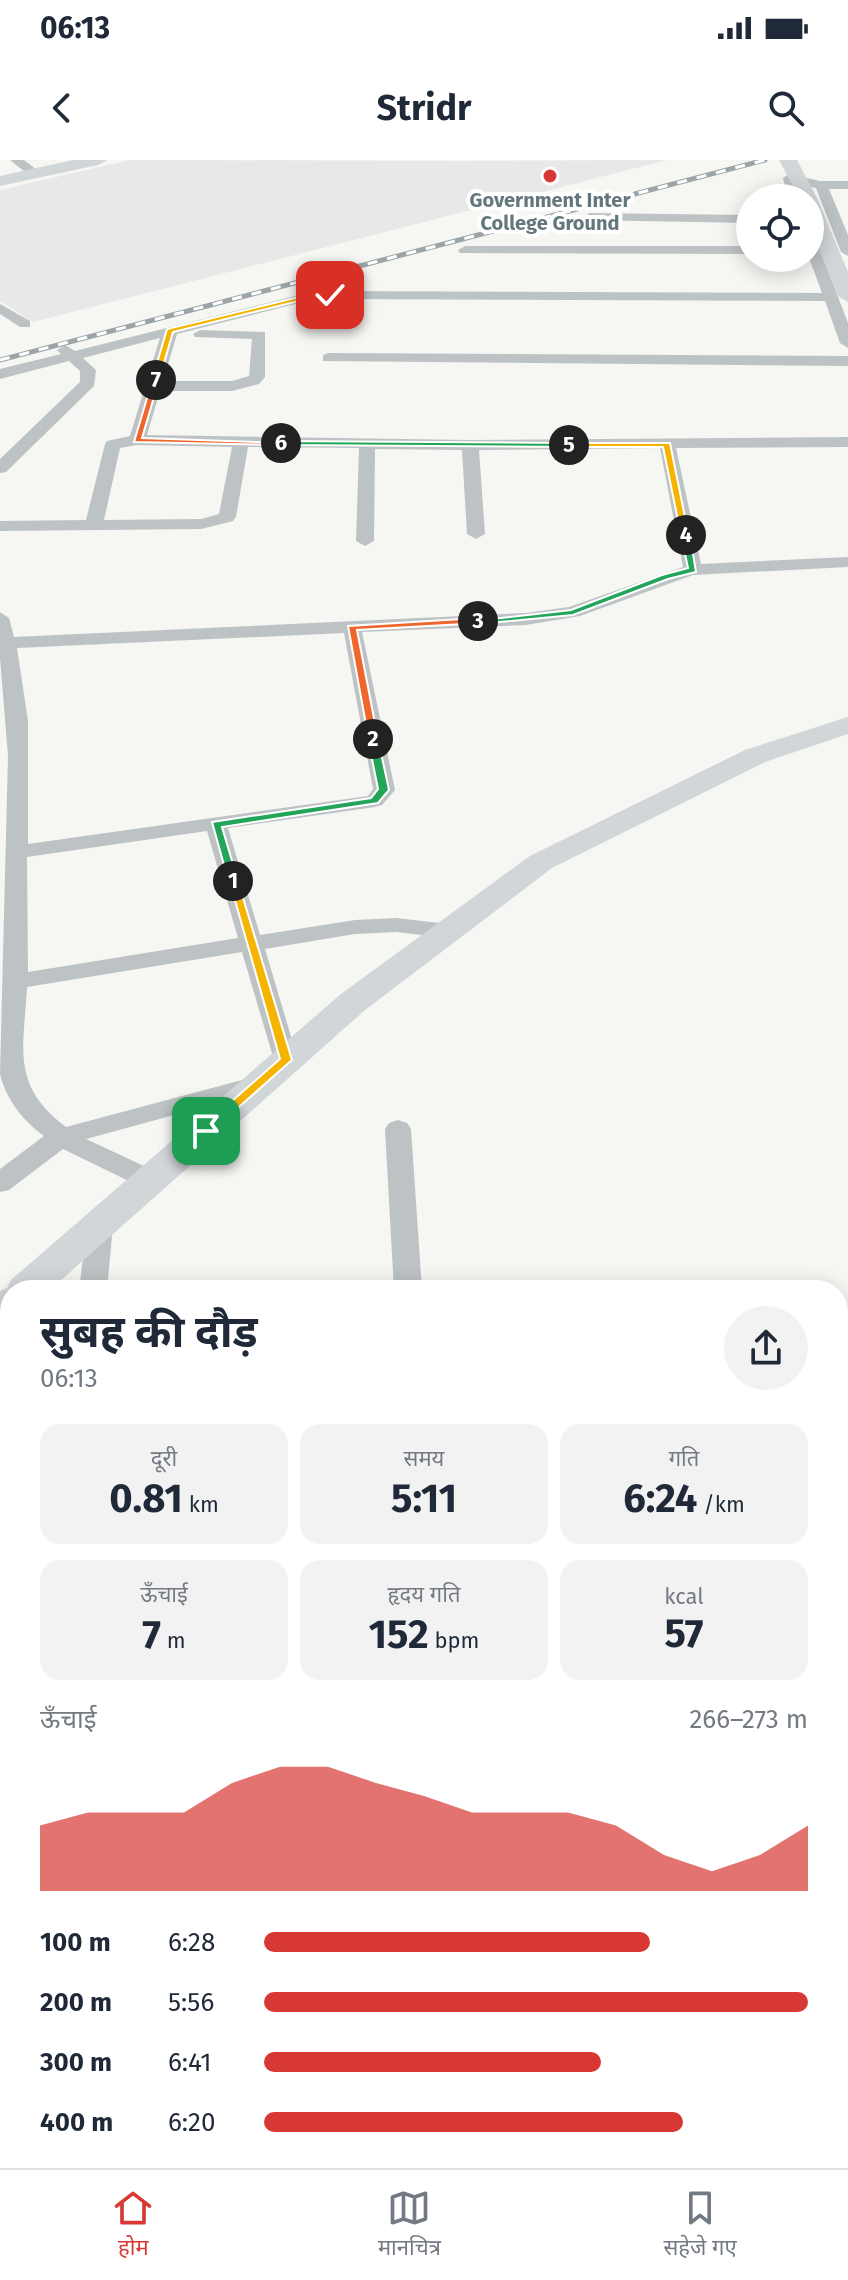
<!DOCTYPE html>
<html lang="hi">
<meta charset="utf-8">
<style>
body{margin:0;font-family:"Fira Sans","Noto Sans Devanagari",sans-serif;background:#f2f2f3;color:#1f2937;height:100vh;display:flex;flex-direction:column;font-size:30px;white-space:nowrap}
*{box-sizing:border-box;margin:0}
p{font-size:26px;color:#747a83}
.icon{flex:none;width:44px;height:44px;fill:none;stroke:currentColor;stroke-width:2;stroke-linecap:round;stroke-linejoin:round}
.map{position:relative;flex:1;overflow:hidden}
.panel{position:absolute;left:0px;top:1120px;width:848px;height:888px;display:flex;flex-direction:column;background:#fff;border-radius:32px 32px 0 0;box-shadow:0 4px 20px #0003}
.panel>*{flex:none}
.fabs{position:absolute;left:736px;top:24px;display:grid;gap:16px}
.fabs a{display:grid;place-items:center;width:88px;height:88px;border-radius:50%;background:#fff;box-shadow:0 4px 20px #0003;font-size:40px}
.pin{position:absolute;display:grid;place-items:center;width:68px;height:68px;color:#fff;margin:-34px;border-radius:16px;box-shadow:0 4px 12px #0006}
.km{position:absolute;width:40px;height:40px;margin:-20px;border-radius:50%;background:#222;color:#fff;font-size:22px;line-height:40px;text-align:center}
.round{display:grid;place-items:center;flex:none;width:84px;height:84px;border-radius:42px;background:#f2f2f3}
.head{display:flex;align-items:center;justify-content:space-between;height:136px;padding:0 40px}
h1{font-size:44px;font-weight:700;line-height:60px}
.metrics{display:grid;grid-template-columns:repeat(3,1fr);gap:12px;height:136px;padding:8px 40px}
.metrics div{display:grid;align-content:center;border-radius:20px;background:#f2f2f3;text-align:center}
.metrics b{font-size:40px;font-weight:700}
.metrics small{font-size:22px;font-weight:400}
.metrics p{font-size:22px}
.chart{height:224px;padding:16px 40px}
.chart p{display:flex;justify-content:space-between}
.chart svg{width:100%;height:144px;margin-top:8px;fill:#d73833;opacity:.7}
ul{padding:0 40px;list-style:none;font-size:26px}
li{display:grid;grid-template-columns:128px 96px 1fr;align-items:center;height:60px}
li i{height:20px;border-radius:10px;background:#d73833}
.status{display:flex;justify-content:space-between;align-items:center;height:56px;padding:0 40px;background:#fff;direction:ltr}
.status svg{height:22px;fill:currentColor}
header{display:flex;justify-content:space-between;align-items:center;height:104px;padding:0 40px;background:#fff;font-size:36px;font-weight:700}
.menu{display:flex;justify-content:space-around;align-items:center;height:112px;border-top:2px solid #e0e1e3;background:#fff;font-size:22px;color:#747a83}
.menu a{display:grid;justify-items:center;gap:4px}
.menu .active{color:#d73833}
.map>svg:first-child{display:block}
</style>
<div class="status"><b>06:13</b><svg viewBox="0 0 49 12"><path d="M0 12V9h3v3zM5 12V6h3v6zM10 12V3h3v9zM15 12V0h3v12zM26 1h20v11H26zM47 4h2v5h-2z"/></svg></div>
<header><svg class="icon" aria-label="back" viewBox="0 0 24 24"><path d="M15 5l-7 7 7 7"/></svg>Stridr<svg class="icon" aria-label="search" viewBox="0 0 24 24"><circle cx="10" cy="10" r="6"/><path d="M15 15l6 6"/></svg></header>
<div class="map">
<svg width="848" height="2008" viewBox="0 0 848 2008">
<rect width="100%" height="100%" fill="#f6f6f3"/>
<polygon fill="#e7e8e7" points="130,0 463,1 667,0 33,162 0,141 0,30"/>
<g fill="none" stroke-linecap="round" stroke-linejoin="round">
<g fill="#bdc3c5" fill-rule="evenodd">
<polygon points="10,0 24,0 41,13 30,16"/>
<polygon points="789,14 820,21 848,21 848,29 829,29 848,75 848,96 841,92 816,28 797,24 802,38 788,38 783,18"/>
<polygon points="590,53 750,55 750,63 585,60 583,57"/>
<path d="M810 78 817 82 848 163V188L840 183 825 141 330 139 303 142 177 174 163 221H232L249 216 252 179 195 177 193 174 200 170 265 172V217L259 224 232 231H160L147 275 470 280 848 277V287L676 288 701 404 848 397V407L693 415 580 456 526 465 362 472 395 630 382 645 375 647 228 668 260 775 355 760 396 758 448 764 456 766 459 771 456 776 448 778 396 772 355 774 265 789 298 900 295 906 286 908 277 906 274 900 242 792 27 827C24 888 10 925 66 967L261 915 270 917 273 923 270 929 86 979 159 1013 163 1020 159 1027 150 1029 141 1027 63 989 9 1030 0 1032V1009L44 976C23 961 6 939 0 914L8 596 0 498V452L9 458 14 477 526 453 569 447 683 407 660 288 479 290 485 374 476 379 467 374 462 290 375 289 374 381 365 386 356 381 359 288 248 287 236 357 233 361 201 369 0 371V361L86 360 105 284 107 281 130 276 160 178 83 198 96 210 94 226 6 312 0 313V299L80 222V211L69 201 0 219V209L61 194 57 190 65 185 75 191 303 134 330 131 822 133 809 98ZM137 285 232 287 219 354 201 359 104 360 120 288ZM344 473 373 629 368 636 28 684V561L17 488ZM207 671 238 778 28 812 27 697Z"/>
<polygon points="465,86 750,86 750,94 460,93 458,90"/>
<polygon points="0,144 30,161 30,167 20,167 0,154"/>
<polygon points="328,193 848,196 848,206 323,201 323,195"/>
<polygon points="398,960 407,963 411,969 422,1130 394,1130 385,969 389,963"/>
<polygon points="100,1055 109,1058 113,1065 107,1130 79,1130 87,1065 91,1058"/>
<rect x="838" y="1297" width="10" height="24"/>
<polygon points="10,1743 10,1845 0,1850 0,1747"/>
<rect x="0" y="1917" width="10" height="38"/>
<rect x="264" y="1998" width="40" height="10"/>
</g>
<g fill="#d1d6d8" fill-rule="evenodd">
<polygon points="73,0 107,0 98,5 0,26 0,16"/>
<polygon points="779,0 797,0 817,38 848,112 848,142 838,136 810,67 810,38 799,38"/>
<polygon points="848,557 848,574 765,602 552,708 365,850 50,1130 10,1130 10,1163 0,1166 0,1131 7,1128 11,1120 341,834 530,696 745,590"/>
</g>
<g stroke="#9ba5a8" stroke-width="5">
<polyline id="rail" points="0,200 765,0"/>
</g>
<use href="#rail" stroke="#fff" stroke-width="3" stroke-dasharray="10" stroke-linecap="butt"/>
</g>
<polygon fill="#f5b400" stroke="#fff" stroke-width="2" points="229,719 238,721 292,900 206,976 199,971 201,968 280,899"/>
<polygon fill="#22a559" stroke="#fff" stroke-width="2" points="373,576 378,579 389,630 378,643 222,667 238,721 229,723 212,662 371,638 378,629 368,579"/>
<polygon fill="#f0652b" stroke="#fff" stroke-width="2" points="478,458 482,463 357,470 378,579 369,581 348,466"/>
<polygon fill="#22a559" stroke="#fff" stroke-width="2" points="686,373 690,375 696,412 668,419 573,455 478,464 474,461 571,450 662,415 688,408 681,375"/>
<polygon fill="#f5b400" stroke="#fff" stroke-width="2" points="569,283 670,283 689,377 681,375 663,287 566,287"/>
<polygon fill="#22a559" stroke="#fff" stroke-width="2" points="278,281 569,283 573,285 569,287 281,285"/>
<polygon fill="#f0652b" stroke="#fff" stroke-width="2" points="153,218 159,220 142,278 285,283 281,285 134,282"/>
<polygon fill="#f5b400" stroke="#fff" stroke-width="2" points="330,133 332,137 303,140 173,172 159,220 152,220 167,169 303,136"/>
<circle fill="#d73833" stroke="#fff" stroke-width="3" cx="550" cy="16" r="8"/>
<g text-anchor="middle" stroke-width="8" stroke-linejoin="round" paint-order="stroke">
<g font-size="20" font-weight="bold" fill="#63777c" stroke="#fff">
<text x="550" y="47">Government Inter<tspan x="550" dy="23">College Ground</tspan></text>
</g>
</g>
</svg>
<div class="fabs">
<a><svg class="icon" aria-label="locate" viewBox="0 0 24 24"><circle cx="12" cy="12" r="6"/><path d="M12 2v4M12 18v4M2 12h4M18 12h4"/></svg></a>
</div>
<div class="pin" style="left:206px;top:971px;background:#1e9e55"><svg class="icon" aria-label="arrive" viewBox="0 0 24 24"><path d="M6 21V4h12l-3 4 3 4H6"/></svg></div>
<div class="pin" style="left:330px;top:135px;background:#d93025"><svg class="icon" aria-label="check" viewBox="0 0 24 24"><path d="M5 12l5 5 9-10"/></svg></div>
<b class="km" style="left:233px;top:721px">1</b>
<b class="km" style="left:373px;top:579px">2</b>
<b class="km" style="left:478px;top:461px">3</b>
<b class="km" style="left:686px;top:375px">4</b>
<b class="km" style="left:569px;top:285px">5</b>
<b class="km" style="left:281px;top:283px">6</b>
<b class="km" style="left:156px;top:220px">7</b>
<section class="panel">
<div class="head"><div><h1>सुबह की दौड़</h1><p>06:13</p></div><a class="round"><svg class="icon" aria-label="share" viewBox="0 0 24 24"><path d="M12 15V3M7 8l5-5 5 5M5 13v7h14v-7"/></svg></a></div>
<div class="metrics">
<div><p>दूरी</p><b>0.81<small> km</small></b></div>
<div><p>समय</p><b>5:11</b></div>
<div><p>गति</p><b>6:24<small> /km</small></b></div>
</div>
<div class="metrics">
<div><p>ऊँचाई</p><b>7<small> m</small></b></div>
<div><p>हृदय गति</p><b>152<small> bpm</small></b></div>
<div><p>kcal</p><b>57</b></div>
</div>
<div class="chart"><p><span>ऊँचाई</span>266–273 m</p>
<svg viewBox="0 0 160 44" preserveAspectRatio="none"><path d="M0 44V24L10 20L20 20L30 20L40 11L50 6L60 6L70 11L80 15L90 20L100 20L110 20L120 24L130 33L140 38L150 33L160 24V44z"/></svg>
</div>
<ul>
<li><b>100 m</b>6:28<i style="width:71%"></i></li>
<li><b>200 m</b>5:56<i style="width:100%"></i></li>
<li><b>300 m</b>6:41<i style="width:62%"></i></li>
<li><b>400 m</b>6:20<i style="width:77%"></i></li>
</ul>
</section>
</div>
<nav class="menu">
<a class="active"><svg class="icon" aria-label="home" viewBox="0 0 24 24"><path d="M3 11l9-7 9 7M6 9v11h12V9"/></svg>होम</a>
<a><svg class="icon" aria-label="map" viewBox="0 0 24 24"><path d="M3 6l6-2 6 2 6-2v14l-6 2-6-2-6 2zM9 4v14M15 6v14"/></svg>मानचित्र</a>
<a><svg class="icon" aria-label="saved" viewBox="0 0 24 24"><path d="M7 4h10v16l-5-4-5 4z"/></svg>सहेजे गए</a>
</nav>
